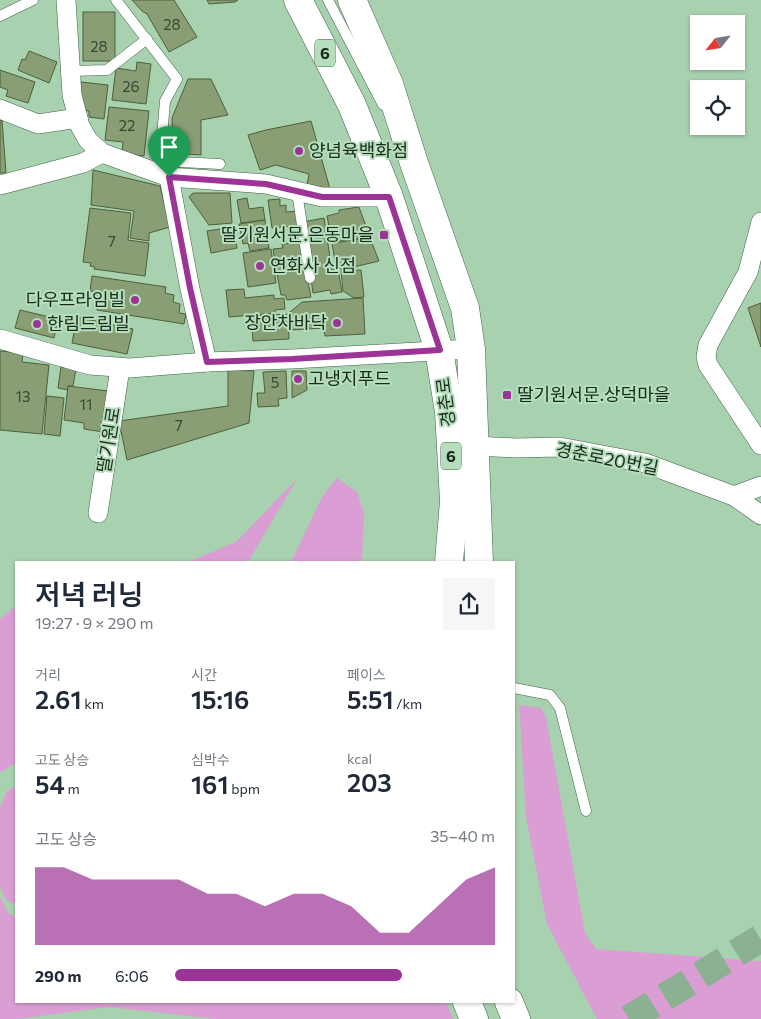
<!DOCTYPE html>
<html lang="ko">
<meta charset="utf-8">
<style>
body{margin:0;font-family:Commissioner,"Noto Sans KR",sans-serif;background:#f6f6f7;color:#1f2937;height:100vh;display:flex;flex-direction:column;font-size:19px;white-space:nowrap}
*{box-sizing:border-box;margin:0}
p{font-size:16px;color:#747a83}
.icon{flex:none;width:28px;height:28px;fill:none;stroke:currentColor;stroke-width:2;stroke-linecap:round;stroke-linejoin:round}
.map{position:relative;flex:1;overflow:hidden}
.side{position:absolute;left:15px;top:561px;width:500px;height:442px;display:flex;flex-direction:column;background:#fff;border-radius:0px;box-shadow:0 1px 4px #0004}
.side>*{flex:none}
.needle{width:32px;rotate:240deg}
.fabs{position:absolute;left:690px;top:15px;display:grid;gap:10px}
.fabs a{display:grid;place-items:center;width:55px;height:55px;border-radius:0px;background:#fff;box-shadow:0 1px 4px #0004;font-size:25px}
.pin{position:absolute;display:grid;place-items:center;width:42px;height:42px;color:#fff;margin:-51px -21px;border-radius:50% 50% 50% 0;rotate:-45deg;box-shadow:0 0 5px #0007}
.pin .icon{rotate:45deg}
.round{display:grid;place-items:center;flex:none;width:52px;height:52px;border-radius:0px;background:#f6f6f7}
.headline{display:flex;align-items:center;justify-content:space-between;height:85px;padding:0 20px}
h1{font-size:28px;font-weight:600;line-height:38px}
.stats{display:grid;grid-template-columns:repeat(3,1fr);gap:8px;height:85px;padding:5px 20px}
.stats div{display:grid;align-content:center}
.stats b{font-size:25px;font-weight:600}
.stats small{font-size:14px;font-weight:400}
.stats p{font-size:14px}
.chart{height:140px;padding:10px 20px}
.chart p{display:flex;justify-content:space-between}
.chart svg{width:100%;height:90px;margin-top:5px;fill:#9c3497;opacity:.7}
ul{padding:0 20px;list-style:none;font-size:16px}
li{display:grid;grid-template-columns:80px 60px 1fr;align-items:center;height:38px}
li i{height:12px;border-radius:6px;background:#9c3497}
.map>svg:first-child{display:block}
</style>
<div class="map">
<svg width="761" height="1019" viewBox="0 0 761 1019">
<rect width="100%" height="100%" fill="#a8d1af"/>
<g fill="#da9ed4">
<polygon points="337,478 357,492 364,514 362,562 291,562 322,497"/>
<polygon points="297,479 248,562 188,562 236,542"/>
<polygon points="16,606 16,763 0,772 0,619"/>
<polygon points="519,705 541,708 546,717 585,933 596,949 761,961 761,1019 597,1019 547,924 526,817"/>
<polygon points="16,786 16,905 5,899 0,886 0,808 7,791"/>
<polygon points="0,897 8,913 16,917 16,1002 446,1002 453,1019 217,1019 109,1007 18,1019 0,1019"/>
</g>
<g fill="#899e74" stroke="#4d6039">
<polygon points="132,0 174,0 197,37 169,52 147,14 142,11"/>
<polygon points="207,0 238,0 235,2 209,4"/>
<rect x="83" y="12" width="32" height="49"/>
<polygon points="29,51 57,62 49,83 18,70 22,59 25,60"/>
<polygon points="137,62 151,64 146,104 112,100 116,68 136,71"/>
<polygon points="0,70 35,82 28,103 6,96 8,90 0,87"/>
<polygon points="188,79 211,79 228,115 201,120 201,155 173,153 172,118"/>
<polygon points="81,82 108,85 104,119 89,117 89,111 82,110 83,99 79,98"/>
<polygon points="109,107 149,111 144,156 122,153 123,142 105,140"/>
<polygon points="0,120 2,120 6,173 0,173"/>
<polygon points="311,121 330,189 307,185 309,174 276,165 260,170 248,135 266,130"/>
<polygon points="93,170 160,186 170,227 149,233 149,241 130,238 134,211 91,205"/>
<polygon points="193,193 230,193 232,223 209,225 189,197"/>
<polygon points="247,198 249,209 263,207 265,220 241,223 237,200"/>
<polygon points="280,199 280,206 286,205 286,212 298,211 300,225 272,228 268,200"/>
<polygon points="359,207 370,237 332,242 327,216 339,213 339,210"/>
<polygon points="90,208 131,213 128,240 149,243 145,276 94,269 95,267 90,266 91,263 83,262"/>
<polygon points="324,218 332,270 338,269 342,292 331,294 330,290 313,293 303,222"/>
<polygon points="265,220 269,248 250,251 248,243 243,244 239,224"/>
<polygon points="233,227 237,248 211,253 207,231"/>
<polygon points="370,238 379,261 341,270 340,267 336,268 332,243"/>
<polygon points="302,242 306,269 277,272 273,249 283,248 282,244"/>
<polygon points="271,249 276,283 248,287 243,253"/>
<polygon points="304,270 306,282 308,282 311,297 287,300 285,295 281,295 277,274"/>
<polygon points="361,270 364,297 354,298 343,291 341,271"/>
<polygon points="92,276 166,287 165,293 174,295 173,302 180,304 179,313 186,314 184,324 97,310 98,300 95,300 97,292 90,291"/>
<polygon points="244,289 245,298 274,295 274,299 284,298 285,309 275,310 275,313 229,317 226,290"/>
<polygon points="363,298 365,334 325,336 324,328 291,330 290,312 302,302"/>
<polygon points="761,303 761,347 748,308"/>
<polygon points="20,310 58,319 54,338 15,328"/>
<polygon points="288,314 289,339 253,341 251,316"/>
<polygon points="77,317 133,329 127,354 72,343"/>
<polygon points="0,351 23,353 22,362 49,365 42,434 0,430"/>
<polygon points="61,367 76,369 73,386 68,386 68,390 58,388"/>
<polygon points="228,370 254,371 249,423 127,460 119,421 228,406"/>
<polygon points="286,371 287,398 278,399 279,406 258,407 257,393 265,393 263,372"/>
<polygon points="292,371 306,371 307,390 292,398"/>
<polygon points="68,386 108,391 103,432 84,429 84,423 64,420"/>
<polygon points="47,396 64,398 60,436 44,434"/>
</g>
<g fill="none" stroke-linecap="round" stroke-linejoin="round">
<polyline stroke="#8cb092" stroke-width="28" stroke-dasharray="28 14" stroke-linecap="butt" points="629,1019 761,938"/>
<g stroke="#3e6346" stroke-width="11">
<g id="lane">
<polyline points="116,0 177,79 165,101 159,173"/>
<polyline points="328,0 383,105"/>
<polyline points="0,16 33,0"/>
<polyline points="70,71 107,70 147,39"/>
<polyline points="160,161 220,164"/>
<polyline points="297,192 310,278"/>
<polyline points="514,688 550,695 560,708 586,811"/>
</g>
</g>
<g stroke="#3e6346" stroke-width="20">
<g id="street">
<polyline points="66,0 72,95 80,126 88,140 102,153 169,177 190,289 207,362"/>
<polyline points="0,109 38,124 78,118"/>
<polyline points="169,177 266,184 322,197 389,197"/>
<polyline points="0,185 83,163 102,153"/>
<polyline points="761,222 748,272 708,345 706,357 708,365 761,445"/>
<polyline points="0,339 90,365 130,368 207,362 292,359 471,349"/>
<polyline points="475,446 516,448 560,447 645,463 734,496 761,486"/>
<polyline points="734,496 761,515"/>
<polyline points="98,513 120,368"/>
</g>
</g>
<g stroke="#3e6346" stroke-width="29">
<g id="primary">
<polyline points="298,0 352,105 389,197 439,350 449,412 454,501 449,562"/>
<polyline points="352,0 389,84 414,163 465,308 471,349 479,562"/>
<polyline points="467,1002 474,1019"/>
<polyline points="509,1002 516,1019"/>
</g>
</g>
<use href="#lane" stroke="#fff" stroke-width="10"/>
<use href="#street" stroke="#fff" stroke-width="19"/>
<use href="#primary" stroke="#fff" stroke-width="28"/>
</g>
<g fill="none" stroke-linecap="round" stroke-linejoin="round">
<g stroke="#fff" stroke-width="10">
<polygon id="route" points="169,177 266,184 322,197 389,197 440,350 292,359 207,362 190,288"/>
</g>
<use href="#route" stroke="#9c3497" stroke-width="6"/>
</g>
<g fill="#9c3497" stroke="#b5debc" stroke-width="2">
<circle cx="299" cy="151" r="5"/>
<rect x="379" y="230" width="10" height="10" rx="2.5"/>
<circle cx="260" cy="266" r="5"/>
<circle cx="135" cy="300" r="5"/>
<circle cx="337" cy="323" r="5"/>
<circle cx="37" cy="324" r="5"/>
<circle cx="298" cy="379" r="5"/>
<rect x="502" y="390" width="10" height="10" rx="2.5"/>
</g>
<g text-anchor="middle" stroke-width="4" stroke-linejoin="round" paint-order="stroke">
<g font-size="15" fill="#364733">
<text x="172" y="30">28</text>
<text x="99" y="52">28</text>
<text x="131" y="92">26</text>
<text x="127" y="131">22</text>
<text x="112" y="247">7</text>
<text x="275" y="388">5</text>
<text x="23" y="402">13</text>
<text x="86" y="410">11</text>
<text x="179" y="431">7</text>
</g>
<g fill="#b5debc" stroke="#48604d" stroke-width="1">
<rect x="315" y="39.5" width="20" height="27" rx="4"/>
<rect x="441" y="442.5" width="20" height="27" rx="4"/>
</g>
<g font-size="16" font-weight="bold" fill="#1a2a1d">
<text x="325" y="59">6</text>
<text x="451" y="462">6</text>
</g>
<g font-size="18" fill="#1a2a1d" stroke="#b5debc" text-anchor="start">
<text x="309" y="157">양념육백화점</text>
<text x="374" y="241" text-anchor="end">딸기원서문.은동마을</text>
<text x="270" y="272">연화사 신점</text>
<text x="125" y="306" text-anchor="end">다우프라임빌</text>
<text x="327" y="329" text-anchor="end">장안차바닥</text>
<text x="47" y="330">한림드림빌</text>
<text x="308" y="385">고냉지푸드</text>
<text x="517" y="401">딸기원서문.상덕마을</text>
</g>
<g font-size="18" fill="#1a2a1d" stroke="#b5debc">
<text transform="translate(446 402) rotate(-97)" y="6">경춘로</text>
<text transform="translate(109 440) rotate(-81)" y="6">딸기원로</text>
<text transform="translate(607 459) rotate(11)" y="6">경춘로20번길</text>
</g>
</g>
</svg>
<div class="fabs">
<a><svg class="needle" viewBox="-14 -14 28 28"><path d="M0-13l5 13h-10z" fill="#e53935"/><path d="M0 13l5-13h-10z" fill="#747a83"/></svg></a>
<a><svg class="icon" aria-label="locate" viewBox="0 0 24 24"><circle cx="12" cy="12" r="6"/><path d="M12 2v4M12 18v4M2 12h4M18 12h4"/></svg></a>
</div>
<div class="pin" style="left:169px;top:177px;background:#1e9e55"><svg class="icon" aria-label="arrive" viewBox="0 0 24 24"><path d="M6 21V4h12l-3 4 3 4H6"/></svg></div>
<section class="side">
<div class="headline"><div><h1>저녁 러닝</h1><p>19:27 · 9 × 290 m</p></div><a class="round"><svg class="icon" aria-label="share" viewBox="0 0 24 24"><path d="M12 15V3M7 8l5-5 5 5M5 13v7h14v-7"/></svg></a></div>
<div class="stats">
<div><p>거리</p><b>2.61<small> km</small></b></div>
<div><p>시간</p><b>15:16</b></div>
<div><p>페이스</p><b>5:51<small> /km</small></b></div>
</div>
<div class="stats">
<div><p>고도 상승</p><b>54<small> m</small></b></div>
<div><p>심박수</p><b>161<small> bpm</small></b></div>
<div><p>kcal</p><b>203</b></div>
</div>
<div class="chart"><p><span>고도 상승</span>35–40 m</p>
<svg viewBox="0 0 160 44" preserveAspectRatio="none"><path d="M0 44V6L10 6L20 12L30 12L40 12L50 12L60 19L70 19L80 25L90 19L100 19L110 25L120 38L130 38L140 25L150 12L160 6V44z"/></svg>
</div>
<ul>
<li><b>290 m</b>6:06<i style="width:71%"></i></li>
</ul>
</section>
</div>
